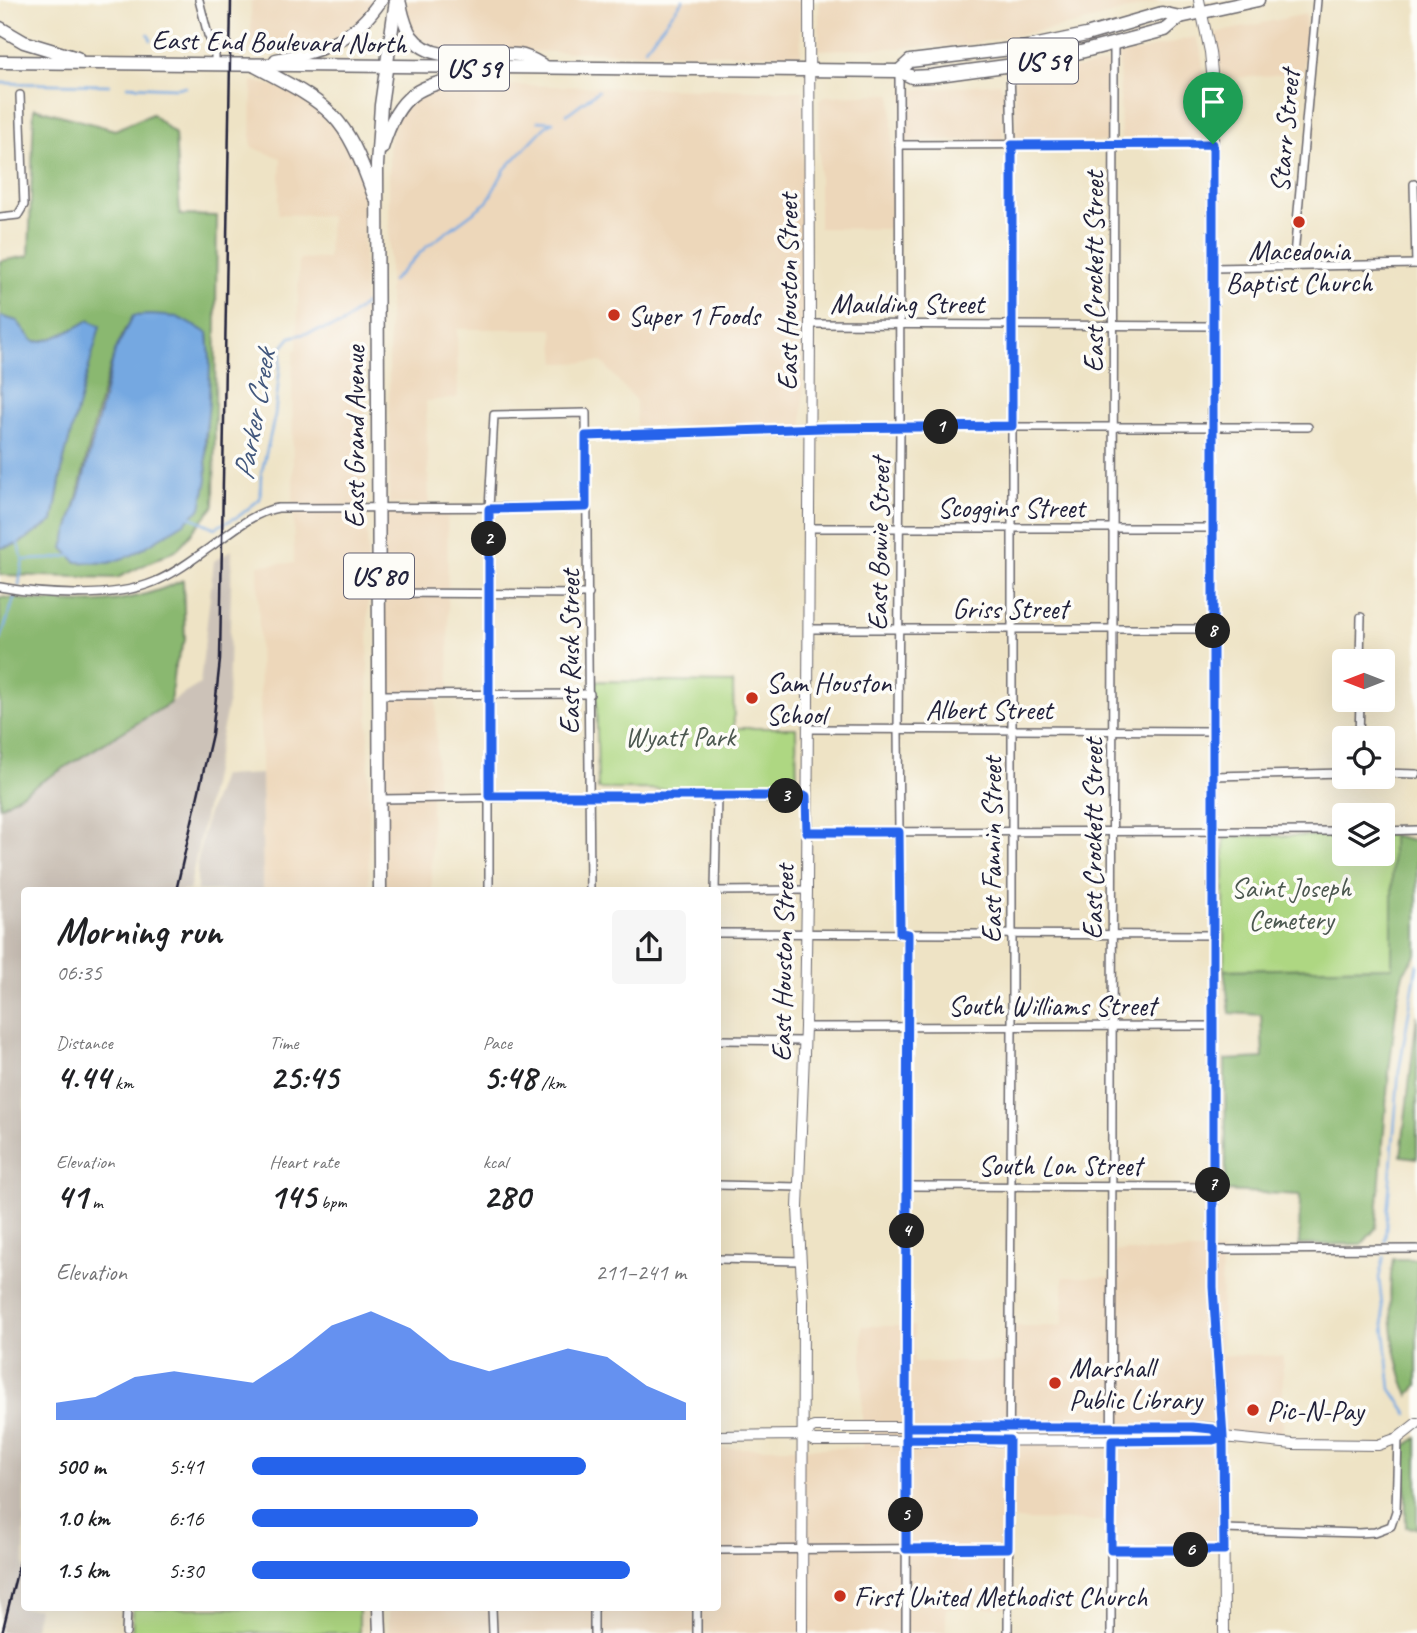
<!DOCTYPE html>
<meta charset="utf-8">
<style>
body{margin:0;font-family:Caveat,sans-serif;background:#f6f6f6;color:#202124;height:100vh;display:flex;flex-direction:column;font-size:26px;white-space:nowrap}
*{box-sizing:border-box;margin:0}
p{font-size:23px;color:#757577}
.icon{flex:none;width:38px;height:38px;fill:none;stroke:currentColor;stroke-width:2;stroke-linecap:round;stroke-linejoin:round}
.map{position:relative;flex:1;overflow:hidden}
.details{position:absolute;left:21px;top:887px;width:700px;height:724px;display:flex;flex-direction:column;background:#fff;border-radius:7px;box-shadow:0 7px 28px #0002}
.details>*{flex:none}
.needle{width:46px;rotate:270deg}
.controls{position:absolute;left:1332px;top:649px;display:grid;gap:14px}
.controls a{display:grid;place-items:center;width:63px;height:63px;border-radius:7px;background:#fff;box-shadow:0 7px 28px #0002;font-size:35px}
.pin{position:absolute;display:grid;place-items:center;width:60px;height:60px;color:#fff;margin:-72px -30px;border-radius:50% 50% 50% 0;rotate:-45deg;box-shadow:0 0 7px #0007}
.pin .icon{rotate:45deg}
.km{position:absolute;width:35px;height:35px;margin:-18px;border-radius:50%;background:#222;color:#fff;font-size:19px;line-height:35px;text-align:center}
.round{display:grid;place-items:center;flex:none;width:74px;height:74px;border-radius:7px;background:#f6f6f6}
.overview{display:flex;align-items:center;justify-content:space-between;height:119px;padding:0 35px}
h1{font-size:38px;font-weight:700;line-height:52px}
.stats{display:grid;grid-template-columns:repeat(3,1fr);gap:10px;height:119px;padding:7px 35px}
.stats div{display:grid;align-content:center}
.stats b{font-size:35px;font-weight:700}
.stats small{font-size:19px;font-weight:400}
.stats p{font-size:19px}
.chart{height:196px;padding:14px 35px}
.chart p{display:flex;justify-content:space-between}
.chart svg{width:100%;height:126px;margin-top:7px;fill:#2563eb;opacity:.7}
ul{padding:0 35px;list-style:none;font-size:23px}
li{display:grid;grid-template-columns:112px 84px 1fr;align-items:center;height:52px}
li i{height:18px;border-radius:9px;background:#2563eb}
.map>svg:first-child{display:block}
</style>
<div class="map">
<svg width="1417" height="1633" viewBox="0 0 1417 1633">
<rect width="100%" height="100%" fill="#fdfcf7"/>
<filter id="ink" filterUnits="userSpaceOnUse"><feTurbulence type="fractalNoise" baseFrequency=".0143" numOctaves="2"/><feDisplacementMap in="SourceGraphic" scale="14" xChannelSelector="R" yChannelSelector="G"/><feConvolveMatrix kernelMatrix="1 2 1 2 8 2 1 2 1" color-interpolation-filters="sRGB"/></filter>
<filter id="wash" filterUnits="userSpaceOnUse"><feTurbulence type="fractalNoise" baseFrequency=".00686" numOctaves="4" result="noise"/><feDisplacementMap in="SourceGraphic" scale="28" xChannelSelector="R" yChannelSelector="G"/><feGaussianBlur stdDeviation="1.57" result="paint"/><feColorMatrix in="noise" values="0 0 0 0 0 0 0 0 0 0 0 0 0 0 0 0 0 1.4 0 .05"/><feComposite in="paint" operator="in"/></filter>
<g filter="url(#wash)">
<rect width="100%" height="100%" fill="#eee3c5"/>
<g fill="#edd7ba">
<polygon points="251,0 375,0 364,18 337,38 303,52 251,50"/>
<polygon points="408,0 800,0 801,55 440,50 414,35 406,15"/>
<polygon points="819,0 1164,0 1081,23 962,46 819,50"/>
<polygon points="1306,14 1304,73 1221,79 1216,33"/>
<polygon points="1195,37 1200,46 1204,75 1204,139 1121,139 1119,56"/>
<polygon points="1107,63 1109,142 1016,141 1014,79"/>
<polygon points="252,81 293,90 328,115 351,148 363,184 368,605 369,891 263,891 258,565 294,563 292,378 294,350 297,349 299,259 328,258 330,216 278,214 281,158 251,147"/>
<polygon points="999,83 1004,90 1003,140 903,141 903,91"/>
<polygon points="454,84 803,91 803,427 636,426 636,401 602,362 556,363 553,329 457,329 458,398 426,401 429,504 389,504 389,143 395,121 410,101 429,89"/>
<polygon points="892,94 892,229 819,228 819,102 823,96"/>
<polygon points="383,507 447,507 449,694 436,694 437,793 431,794 432,891 385,891"/>
<polygon points="1116,1251 1222,1251 1221,1355 1283,1356 1283,1433 1225,1433 1224,1552 1108,1551 1108,1521 1009,1520 1008,1608 946,1608 946,1633 389,1633 389,1608 718,1608 718,1448 862,1448 862,1326 914,1326 914,1362 1003,1362 1004,1326 1059,1326 1063,1323 1063,1277 1116,1277"/>
</g>
<g fill="#ccc2b8">
<polygon points="232,550 228,703 189,891 24,891 24,1608 38,1608 33,1633 0,1633 0,807 200,684 214,561"/>
<polygon points="261,774 263,891 197,891 197,863 206,819 222,776"/>
</g>
<g fill="#aed782" stroke="#687c5e" stroke-width="2">
<polygon points="596,681 733,683 734,728 796,728 797,790 598,789"/>
<polygon points="1383,835 1392,835 1393,967 1224,970 1224,836 1344,836 1344,854 1382,854"/>
<polygon points="133,1608 359,1608 359,1633 132,1633"/>
</g>
<g fill="#8ab870" stroke="#566d56" stroke-width="2" fill-rule="evenodd">
<path d="M34 108 115 130 152 114 175 134 180 215 217 216 214 506 178 549 117 578 0 575V548L18 544 53 521 89 320C77 328 46 344 33 341L17 321 0 316V261L29 256ZM125 329 208 333C212 383 203 431 207 480L109 563 76 562 63 548C86 477 95 394 125 329Z"/>
<path d="M183 580 185 640 174 669 170 703 0 807V597C67 604 121 610 183 580Z"/>
<polygon points="1392,835 1417,841 1417,953 1403,974 1397,1001 1388,1082 1376,1228 1362,1244 1299,1245 1300,1195 1226,1191 1225,1060 1263,1058 1261,1015 1230,1013 1224,970 1392,967"/>
<polygon points="1417,1015 1417,1158 1401,1156"/>
<path d="M1393 1259H1417V1385L1409 1396C1393 1360 1386 1299 1393 1259Z"/>
<polygon points="1417,1438 1417,1528 1406,1527 1405,1446"/>
</g>
<g fill="#75a8e1" stroke="#4c658e" stroke-width="2">
<polygon points="151,315 177,317 208,333 210,359 209,402 205,440 207,480 201,508 184,523 132,555 109,563 76,562 63,548 82,484 115,351 133,316"/>
<path d="M0 316 17 321 33 341C46 344 77 328 89 320L100 326 64 459 53 521 18 544 0 548Z"/>
</g>
<g fill="none" stroke-linecap="round" stroke-linejoin="round">
<g stroke="#75a8e1" stroke-width="2.5">
<polyline points="148,35 151,40"/>
<polyline points="645,48 683,0"/>
<polyline points="0,83 109,85"/>
<polyline points="127,86 175,88 185,87"/>
<polyline points="567,114 598,91"/>
<polyline points="538,121 553,122"/>
<polyline points="392,281 425,248 487,202 505,169 545,127 553,122"/>
<polyline points="189,516 215,528 239,516 260,499 261,475 275,415 282,348 291,337 341,325 365,304"/>
<polyline points="18,544 23,560"/>
<polyline points="19,585 23,560 51,559 74,555"/>
<polyline points="0,641 15,596"/>
<polyline points="1385,1241 1399,1071 1417,964"/>
<polyline points="1384,1257 1379,1278 1391,1389 1408,1414"/>
</g>
</g>
</g>
<g filter="url(#ink)">
<g fill="none" stroke-linecap="round" stroke-linejoin="round">
<g stroke="#69666b" stroke-width="10">
<g id="street">
<polyline points="199,0 208,35 215,49 215,64"/>
<polyline points="899,72 900,427 898,730 900,933"/>
<polyline points="899,145 1213,144"/>
<polyline points="1414,184 1416,264"/>
<polyline points="0,217 18,215 24,205 20,95"/>
<polyline points="1293,267 1317,0"/>
<polyline points="1213,268 1417,264"/>
<polyline points="810,324 1213,326"/>
<polyline points="586,436 900,427 1308,427"/>
<polyline points="809,528 1213,528"/>
<path d="M0 587C43 595 114 599 154 582 174 574 192 560 209 548 230 533 253 512 278 508L586 507"/>
<polyline points="379,593 589,594"/>
<polyline points="808,629 1213,629"/>
<polyline points="1360,662 1361,617"/>
<polyline points="380,695 590,694"/>
<polyline points="807,729 1213,731"/>
<polyline points="1359,738 1360,700"/>
<polyline points="1382,773 1417,774"/>
<polyline points="1213,776 1344,773"/>
<polyline points="380,799 591,796 806,796"/>
<polyline points="1382,831 1417,830"/>
<polyline points="807,832 1344,831"/>
<polyline points="489,891 489,509 494,415 586,413 590,891"/>
<polyline points="715,891 717,796"/>
<polyline points="718,891 807,890"/>
<polyline points="718,933 1214,935"/>
<polyline points="805,1027 1214,1026"/>
<polyline points="718,1040 805,1041"/>
<polyline points="718,1185 799,1187"/>
<polyline points="907,1186 1213,1187"/>
<polyline points="1213,1250 1417,1249"/>
<polyline points="718,1259 800,1261"/>
<polyline points="1224,1529 1359,1533 1375,1532 1391,1526 1396,1511 1398,1438"/>
<polyline points="718,1550 1008,1548"/>
<polyline points="1111,1550 1224,1550"/>
<polyline points="492,1608 493,1633"/>
<polyline points="594,1608 594,1633"/>
<polyline points="126,1633 127,1608"/>
<polyline points="697,1633 697,1608"/>
<polyline points="906,1633 908,934"/>
<polyline points="1008,1633 1012,1027 1012,145 1010,67"/>
<polyline points="1111,1633 1114,45"/>
</g>
</g>
<g stroke="#69666b" stroke-width="12">
<g id="secondary">
<polyline points="1199,0 1210,52 1213,83 1213,1287 1223,1437 1224,1633"/>
<polyline points="802,1435 814,1427 1192,1427 1212,1428 1223,1437"/>
<polyline points="718,1436 802,1435 814,1441 1213,1440 1223,1437 1293,1444 1378,1445 1398,1438 1417,1423"/>
<polyline points="802,1633 803,1302 798,1208 805,1027 807,890 810,324 809,0"/>
</g>
</g>
<g stroke="#69666b" stroke-width="15">
<g id="highway">
<path d="M399 0C402 12 404 25 411 36 434 68 487 50 519 55 528 56 537 62 544 66"/>
<polyline points="0,28 24,42 77,58"/>
<path d="M276 60C322 51 354 41 381 0"/>
<polyline points="0,62 899,71 912,77 931,76 1050,60 1165,30 1180,17"/>
<path d="M255 66C331 106 345 113 374 196"/>
<polyline points="899,71 910,61 1028,47 1086,35 1162,13 1180,17 1258,0"/>
<path d="M382 148C402 83 425 86 485 73"/>
<polyline points="380,891 377,165 381,105 396,0"/>
<polyline points="379,1608 380,1633"/>
</g>
</g>
<use href="#street" stroke="#fff" stroke-width="7"/>
<use href="#secondary" stroke="#fff" stroke-width="10"/>
<use href="#highway" stroke="#fff" stroke-width="12"/>
<g stroke="#22223b" stroke-width="2.5">
<polyline points="176,891 212,734 220,660 231,0"/>
<polyline points="2,1633 24,1544"/>
</g>
</g>
</g>
<g fill="none" stroke-linecap="round" stroke-linejoin="round" filter="url(#ink)">
<g stroke="#fff" stroke-width="14">
<polyline id="route" points="1213,144 1012,145 1012,426 822,428 586,436 586,507 489,509 489,796 806,796 807,832 899,832 900,933 908,934 906,1427 906,1439 1009,1440 1008,1548 906,1549 906,1427 1192,1427 1212,1429 1223,1437 1224,1550 1111,1550 1112,1441 1213,1440 1223,1437 1213,1287 1213,144"/>
</g>
<use href="#route" stroke="#2563eb" stroke-width="9"/>
</g>
<g fill="#c8321e" stroke="#fdfcf7" stroke-width="2.5">
<circle cx="1299" cy="222" r="7"/>
<circle cx="614" cy="315" r="7"/>
<circle cx="752" cy="698" r="7"/>
<circle cx="1055" cy="1383" r="7"/>
<circle cx="1253" cy="1410" r="7"/>
<circle cx="840" cy="1596" r="7"/>
</g>
<g text-anchor="middle" stroke-width="7" stroke-linejoin="round" paint-order="stroke">
<g fill="#fdfcf7" stroke="#646373" stroke-width="2">
<rect x="1008" y="38.5" width="70" height="45" rx="5"/>
<rect x="439" y="45.5" width="70" height="45" rx="5"/>
<rect x="344" y="553.5" width="70" height="45" rx="5"/>
</g>
<g font-size="26" font-weight="bold" fill="#22223b">
<text x="1043" y="70">US 59</text>
<text x="474" y="77">US 59</text>
<text x="379" y="585">US 80</text>
</g>
<g font-size="28" fill="#22223b" stroke="#fdfcf7">
<text transform="translate(279 41) rotate(1)" y="10">East End Boulevard North</text>
<text transform="translate(1284 131) rotate(-85)" y="10">Starr Street</text>
<text transform="translate(1093 272) rotate(-90)" y="10">East Crockett Street</text>
<text transform="translate(787 292) rotate(-90)" y="10">East Houston Street</text>
<text x="907" y="313">Maulding Street</text>
<text transform="translate(354 437) rotate(-90)" y="10">East Grand Avenue</text>
<text x="1011" y="517">Scoggins Street</text>
<text transform="translate(878 544) rotate(-89)" y="10">East Bowie Street</text>
<text x="1010" y="618">Griss Street</text>
<text transform="translate(569 652) rotate(-90)" y="10">East Rusk Street</text>
<text x="989" y="719">Albert Street</text>
<text transform="translate(1092 839) rotate(-90)" y="10">East Crockett Street</text>
<text transform="translate(991 850) rotate(-90)" y="10">East Fannin Street</text>
<text transform="translate(782 963) rotate(-89)" y="10">East Houston Street</text>
<text x="1052" y="1015">South Williams Street</text>
<text x="1060" y="1175">South Lon Street</text>
</g>
<g font-size="28" fill="#22223b" stroke="#fdfcf7" text-anchor="start">
<text x="1299" y="260" text-anchor="middle">Macedonia<tspan x="1299" dy="32">Baptist Church</tspan></text>
<text x="628" y="325">Super 1 Foods</text>
<text x="766" y="692">Sam Houston<tspan x="766" dy="32">School</tspan></text>
<text x="1069" y="1377">Marshall<tspan x="1069" dy="32">Public Library</tspan></text>
<text x="1267" y="1420">Pic-N-Pay</text>
<text x="854" y="1606">First United Methodist Church</text>
</g>
<g font-size="28" fill="#4c5850" stroke="#fdfcf7">
<text x="680" y="746">Wyatt Park</text>
<text x="1291" y="897">Saint Joseph<tspan x="1291" dy="32">Cemetery</tspan></text>
</g>
<g font-size="30" font-style="italic" fill="#43587d" stroke="#fdfcf7">
<text transform="translate(254 415) rotate(-80)" y="10">Parker Creek</text>
</g>
</g>
</svg>
<div class="controls">
<a><svg class="needle" viewBox="-14 -14 28 28"><path d="M0-13l5 13h-10z" fill="#e53935"/><path d="M0 13l5-13h-10z" fill="#757577"/></svg></a>
<a><svg class="icon" aria-label="locate" viewBox="0 0 24 24"><circle cx="12" cy="12" r="6"/><path d="M12 2v4M12 18v4M2 12h4M18 12h4"/></svg></a>
<a><svg class="icon" aria-label="layers" viewBox="0 0 24 24"><path d="M12 4l9 5-9 5-9-5zM3 14l9 5 9-5"/></svg></a>
</div>
<div class="pin" style="left:1213px;top:144px;background:#1e9e55"><svg class="icon" aria-label="arrive" viewBox="0 0 24 24"><path d="M6 21V4h12l-3 4 3 4H6"/></svg></div>
<b class="km" style="left:941px;top:427px">1</b>
<b class="km" style="left:489px;top:539px">2</b>
<b class="km" style="left:786px;top:796px">3</b>
<b class="km" style="left:907px;top:1231px">4</b>
<b class="km" style="left:906px;top:1515px">5</b>
<b class="km" style="left:1191px;top:1550px">6</b>
<b class="km" style="left:1213px;top:1185px">7</b>
<b class="km" style="left:1213px;top:631px">8</b>
<section class="details">
<div class="overview"><div><h1>Morning run</h1><p>06:35</p></div><a class="round"><svg class="icon" aria-label="share" viewBox="0 0 24 24"><path d="M12 15V3M7 8l5-5 5 5M5 13v7h14v-7"/></svg></a></div>
<div class="stats">
<div><p>Distance</p><b>4.44<small> km</small></b></div>
<div><p>Time</p><b>25:45</b></div>
<div><p>Pace</p><b>5:48<small> /km</small></b></div>
</div>
<div class="stats">
<div><p>Elevation</p><b>41<small> m</small></b></div>
<div><p>Heart rate</p><b>145<small> bpm</small></b></div>
<div><p>kcal</p><b>280</b></div>
</div>
<div class="chart"><p><span>Elevation</span>211–241 m</p>
<svg viewBox="0 0 160 44" preserveAspectRatio="none"><path d="M0 44V38L10 36L20 29L30 27L40 29L50 31L60 22L70 11L80 6L90 12L100 23L110 27L120 23L130 19L140 22L150 32L160 38V44z"/></svg>
</div>
<ul>
<li><b>500 m</b>5:41<i style="width:77%"></i></li>
<li><b>1.0 km</b>6:16<i style="width:52%"></i></li>
<li><b>1.5 km</b>5:30<i style="width:87%"></i></li>
</ul>
</section>
</div>
